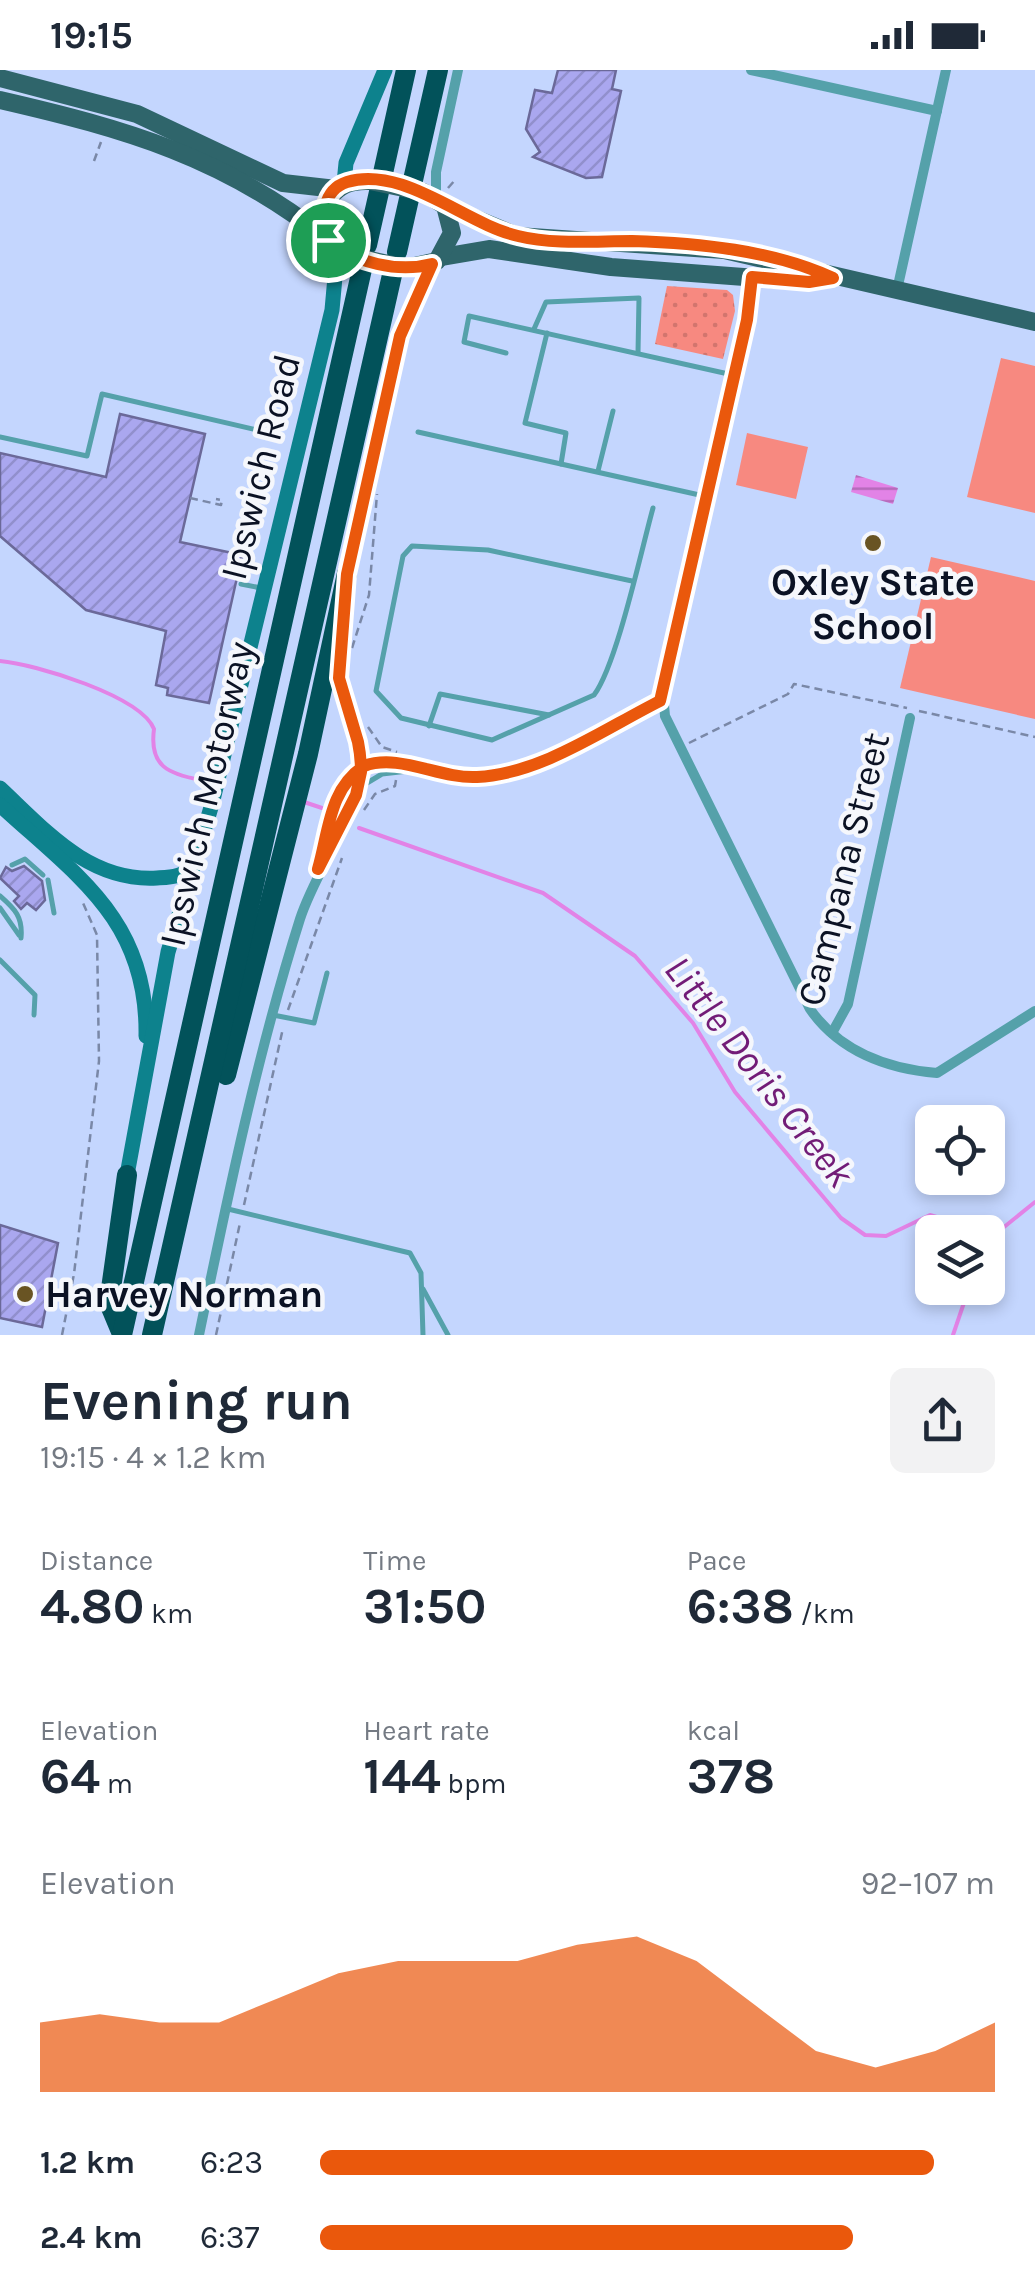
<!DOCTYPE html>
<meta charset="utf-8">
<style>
body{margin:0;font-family:Karla,sans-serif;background:#f2f2f3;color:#1f2937;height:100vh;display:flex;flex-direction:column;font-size:38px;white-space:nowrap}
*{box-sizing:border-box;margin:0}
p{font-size:32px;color:#747a83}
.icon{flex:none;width:55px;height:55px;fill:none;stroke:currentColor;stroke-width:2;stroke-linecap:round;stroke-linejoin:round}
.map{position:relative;height:1265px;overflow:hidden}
.sheet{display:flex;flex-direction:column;background:#fff;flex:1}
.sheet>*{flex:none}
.tools{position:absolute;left:915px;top:1035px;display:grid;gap:20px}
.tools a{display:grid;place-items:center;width:90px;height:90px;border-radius:15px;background:#fff;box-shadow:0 5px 15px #0003;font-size:50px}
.pin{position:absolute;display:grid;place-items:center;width:85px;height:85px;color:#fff;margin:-42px;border:5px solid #fff;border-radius:50%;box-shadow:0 2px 10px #0007}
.round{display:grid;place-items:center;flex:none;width:105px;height:105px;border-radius:15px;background:#f2f2f3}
.head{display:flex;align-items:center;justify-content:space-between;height:170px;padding:0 40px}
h1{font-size:55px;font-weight:700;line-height:75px}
.figures{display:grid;grid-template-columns:repeat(3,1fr);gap:15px;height:170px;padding:10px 40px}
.figures div{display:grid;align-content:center}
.figures b{font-size:50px;font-weight:700}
.figures small{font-size:28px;font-weight:400}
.figures p{font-size:28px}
.chart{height:280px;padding:20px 40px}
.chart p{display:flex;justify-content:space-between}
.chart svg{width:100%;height:180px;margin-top:10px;fill:#ea580c;opacity:.7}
ul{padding:0 40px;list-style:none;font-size:32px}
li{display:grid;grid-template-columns:160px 120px 1fr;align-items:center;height:75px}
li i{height:25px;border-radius:12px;background:#ea580c}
.status{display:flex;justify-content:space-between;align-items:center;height:70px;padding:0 50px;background:#fff;direction:ltr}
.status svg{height:28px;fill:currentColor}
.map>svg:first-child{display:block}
</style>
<div class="status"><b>19:15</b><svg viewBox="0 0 49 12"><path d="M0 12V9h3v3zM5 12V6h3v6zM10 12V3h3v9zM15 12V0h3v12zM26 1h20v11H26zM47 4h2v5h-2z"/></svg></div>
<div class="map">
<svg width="1035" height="1265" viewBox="0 0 1035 1265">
<defs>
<pattern id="grass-dots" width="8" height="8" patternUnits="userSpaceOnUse" patternTransform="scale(2.5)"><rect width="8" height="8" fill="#f78980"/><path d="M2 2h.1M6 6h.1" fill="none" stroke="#d2756e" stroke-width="1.8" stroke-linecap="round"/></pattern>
<pattern id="water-rules" width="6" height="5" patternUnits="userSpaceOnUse" patternTransform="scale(2.5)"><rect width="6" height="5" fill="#e283e6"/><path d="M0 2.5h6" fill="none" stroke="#b56aba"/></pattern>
<pattern id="building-hatch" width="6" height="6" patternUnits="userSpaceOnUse" patternTransform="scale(2.5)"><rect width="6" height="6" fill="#aaa7ef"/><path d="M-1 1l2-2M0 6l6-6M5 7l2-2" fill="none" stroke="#918fcd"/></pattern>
</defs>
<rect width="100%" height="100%" fill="#c4d6fe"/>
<polygon fill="url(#grass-dots)" points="667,216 727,220 733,225 735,241 723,289 655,274"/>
<g fill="#f78980">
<polygon points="1001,288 1035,296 1035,443 967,427"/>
<polygon points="747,363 808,377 796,429 736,415"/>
<polygon points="931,487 1035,511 1035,649 900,618"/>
</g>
<polygon fill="url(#water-rules)" points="856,405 898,418 893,434 851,422"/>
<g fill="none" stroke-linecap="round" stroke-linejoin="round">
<g stroke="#e283e6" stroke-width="4">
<path d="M0 591C35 594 141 626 154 659 149 696 168 704 201 710"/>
<polyline points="304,732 322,738"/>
<polyline points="359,758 543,823 635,886 693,953 735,1022 841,1148 865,1165 886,1166 930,1145 943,1149 954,1162"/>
<polyline points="988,1170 1035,1132"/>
<polyline points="953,1265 969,1218"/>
</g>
</g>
<g fill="url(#building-hatch)" stroke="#6b6999" stroke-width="2.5">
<polygon points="558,0 616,0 612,19 621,21 602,107 586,108 533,87 540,82 526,59 535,20 552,23"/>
<polygon points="120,344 205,364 180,472 242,485 209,633 167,625 168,618 156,615 166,561 86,540 0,466 0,383 106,407"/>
<polygon points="24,796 42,811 45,830 36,840 27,833 21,839 14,831 19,826 0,808 6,797 12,801"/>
<polygon points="0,1155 58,1173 42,1257 0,1248"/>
</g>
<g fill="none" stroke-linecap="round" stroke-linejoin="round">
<g stroke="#7a88a7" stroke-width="2.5" stroke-dasharray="8 5" stroke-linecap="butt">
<polyline points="94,91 101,72"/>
<polyline points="448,118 456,109"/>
<polyline points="190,428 221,435 222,430 216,429"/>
<polyline points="352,578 369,525 377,424"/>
<polyline points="919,641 1035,667"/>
<polyline points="368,657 382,677 397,682"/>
<polyline points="689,673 788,624 794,614 907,638"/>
<polyline points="364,740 375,724 395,716 396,710"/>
<polyline points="288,940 342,788"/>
<polyline points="244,1135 283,958"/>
<polyline points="62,1265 74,1204 99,991 97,865 83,833"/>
<polyline points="216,1265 240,1153"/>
</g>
<g stroke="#55a1aa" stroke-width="5">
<polyline points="534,259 546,232 639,228 638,283"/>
<polyline points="547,263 525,353 566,363 561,394"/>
<polyline points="506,283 464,272 469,246 733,305"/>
<polyline points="418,362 704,426"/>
<polyline points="0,367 87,386 102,324 257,360"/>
<polyline points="598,401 613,341"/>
<path d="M632 511 488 480 412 476 403 486 376 621 401 648 492 670 594 625C617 594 641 481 653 438"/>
<polyline points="241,514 261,518"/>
<polyline points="429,656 440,624 549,645"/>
<polyline points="362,716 382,704 417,700"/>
<polyline points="12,795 25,789 43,805"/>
<path d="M319 796C328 764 329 719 359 700 396 676 444 713 485 707 549 696 603 658 660 631"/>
<polyline points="48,810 54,843"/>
<path d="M0 826C15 839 23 847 21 868"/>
<polyline points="0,838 19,865"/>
<polyline points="0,890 35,925 34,945"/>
<polyline points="273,945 314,953 327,903"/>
<polyline points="228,1139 410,1183 421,1203 423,1265"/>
<polyline points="423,1219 448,1265"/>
</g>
<g stroke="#55a1aa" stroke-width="10">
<polyline points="751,0 937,41"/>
<polyline points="436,128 436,102 458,0"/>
<path d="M752 207 747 251 662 613 665 646 810 939C839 981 887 999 937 1003L1035 941"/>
<polyline points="897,220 946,0"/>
<polyline points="347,503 400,266 432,193"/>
<polyline points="832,963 848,934 910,648"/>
<path d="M199 1265C228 1125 257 985 300 849 315 802 357 746 361 701 365 658 336 624 340 574"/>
</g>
<g stroke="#0d828d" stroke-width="15">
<polyline points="344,113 346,93 385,0"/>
<path d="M0 718C46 761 89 812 157 808 172 807 182 807 193 796"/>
<path d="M0 735C77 806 148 850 146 966"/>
<polyline points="127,1105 168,882 212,734 332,240 335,207 327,170"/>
</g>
<g stroke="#2f656b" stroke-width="18">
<polyline points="0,8 137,44 283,113 336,119"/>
<path d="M0 30C126 59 224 87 327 169"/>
<polyline points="445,136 517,166 724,180 1035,252"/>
<path d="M352 186 327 169C318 134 333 109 370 111"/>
<polyline points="442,187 489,179 611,197 809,212 833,208"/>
<polyline points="406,198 437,191 452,163 445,136 423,122"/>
</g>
<g stroke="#02525a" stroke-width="20">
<polyline points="383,103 406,0"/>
<polyline points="413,110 438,0"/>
<polyline points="367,175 379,122"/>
<polyline points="397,182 409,129"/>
<polyline points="226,1005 308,684 347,503"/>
<polyline points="122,1264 109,1233 127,1105"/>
<polyline points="122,1265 362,199"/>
<polyline points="152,1265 392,205"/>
</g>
<g stroke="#2f656b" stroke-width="18">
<polyline points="370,111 423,122"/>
<polyline points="352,186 406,198"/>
</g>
</g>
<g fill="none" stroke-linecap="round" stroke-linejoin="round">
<g stroke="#fff" stroke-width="20">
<path id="route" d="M328 170C355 193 398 203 432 194L400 266 347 504 339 608 358 672C360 682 361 692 361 702L356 725 318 799C329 761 329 719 364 696 400 683 439 709 477 707 541 704 604 659 660 631L747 250 752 207 809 212 833 208C773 180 697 173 632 171 595 171 554 175 518 166 465 154 404 95 347 112 322 120 321 149 328 170"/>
</g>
<use href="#route" stroke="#ea580c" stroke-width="12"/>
</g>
<g fill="#695423" stroke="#f5f7fc" stroke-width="4">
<circle cx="873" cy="473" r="10"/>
<circle cx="25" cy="1224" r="10"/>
</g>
<g text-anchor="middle" stroke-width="9" stroke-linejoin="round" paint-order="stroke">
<g font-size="38" fill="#0b1224" stroke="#f5f7fc">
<text transform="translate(260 397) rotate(-76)" y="13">Ipswich Road</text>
<text transform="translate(206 724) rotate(-77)" y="13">Ipswich Motorway</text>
<text transform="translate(843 799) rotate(-76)" y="13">Campana Street</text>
</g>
<g font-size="38" font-weight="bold" fill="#0b1224" stroke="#f5f7fc">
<text x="873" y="525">Oxley State<tspan x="873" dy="44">School</tspan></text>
<text x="45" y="1237" text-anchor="start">Harvey Norman</text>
</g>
<g font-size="40" font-style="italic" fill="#721c77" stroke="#f5f7fc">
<text transform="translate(760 1001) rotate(52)" y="14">Little Doris Creek</text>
</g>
</g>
</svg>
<div class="tools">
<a><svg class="icon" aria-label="locate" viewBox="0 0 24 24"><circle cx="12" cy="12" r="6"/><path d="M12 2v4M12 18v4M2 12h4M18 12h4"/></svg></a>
<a><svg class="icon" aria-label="layers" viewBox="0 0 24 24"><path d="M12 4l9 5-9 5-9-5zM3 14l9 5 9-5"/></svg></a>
</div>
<div class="pin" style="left:328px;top:170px;background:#1e9e55"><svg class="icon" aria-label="arrive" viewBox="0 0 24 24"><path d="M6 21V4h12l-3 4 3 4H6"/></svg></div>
</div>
<section class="sheet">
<div class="head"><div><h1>Evening run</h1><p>19:15 · 4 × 1.2 km</p></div><a class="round"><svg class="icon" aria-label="share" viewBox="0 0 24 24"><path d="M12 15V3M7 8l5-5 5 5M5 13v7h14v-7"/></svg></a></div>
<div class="figures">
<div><p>Distance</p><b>4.80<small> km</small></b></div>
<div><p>Time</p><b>31:50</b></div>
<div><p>Pace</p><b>6:38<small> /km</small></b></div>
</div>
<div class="figures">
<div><p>Elevation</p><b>64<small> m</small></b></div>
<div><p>Heart rate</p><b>144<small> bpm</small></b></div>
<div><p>kcal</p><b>378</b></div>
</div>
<div class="chart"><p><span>Elevation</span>92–107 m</p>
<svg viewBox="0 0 160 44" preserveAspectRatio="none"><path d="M0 44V27L10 25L20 27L30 27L40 21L50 15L60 12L70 12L80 12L90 8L100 6L110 12L120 23L130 34L140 38L150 34L160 27V44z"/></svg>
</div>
<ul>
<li><b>1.2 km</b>6:23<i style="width:91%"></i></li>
<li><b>2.4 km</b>6:37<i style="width:79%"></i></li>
</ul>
</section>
